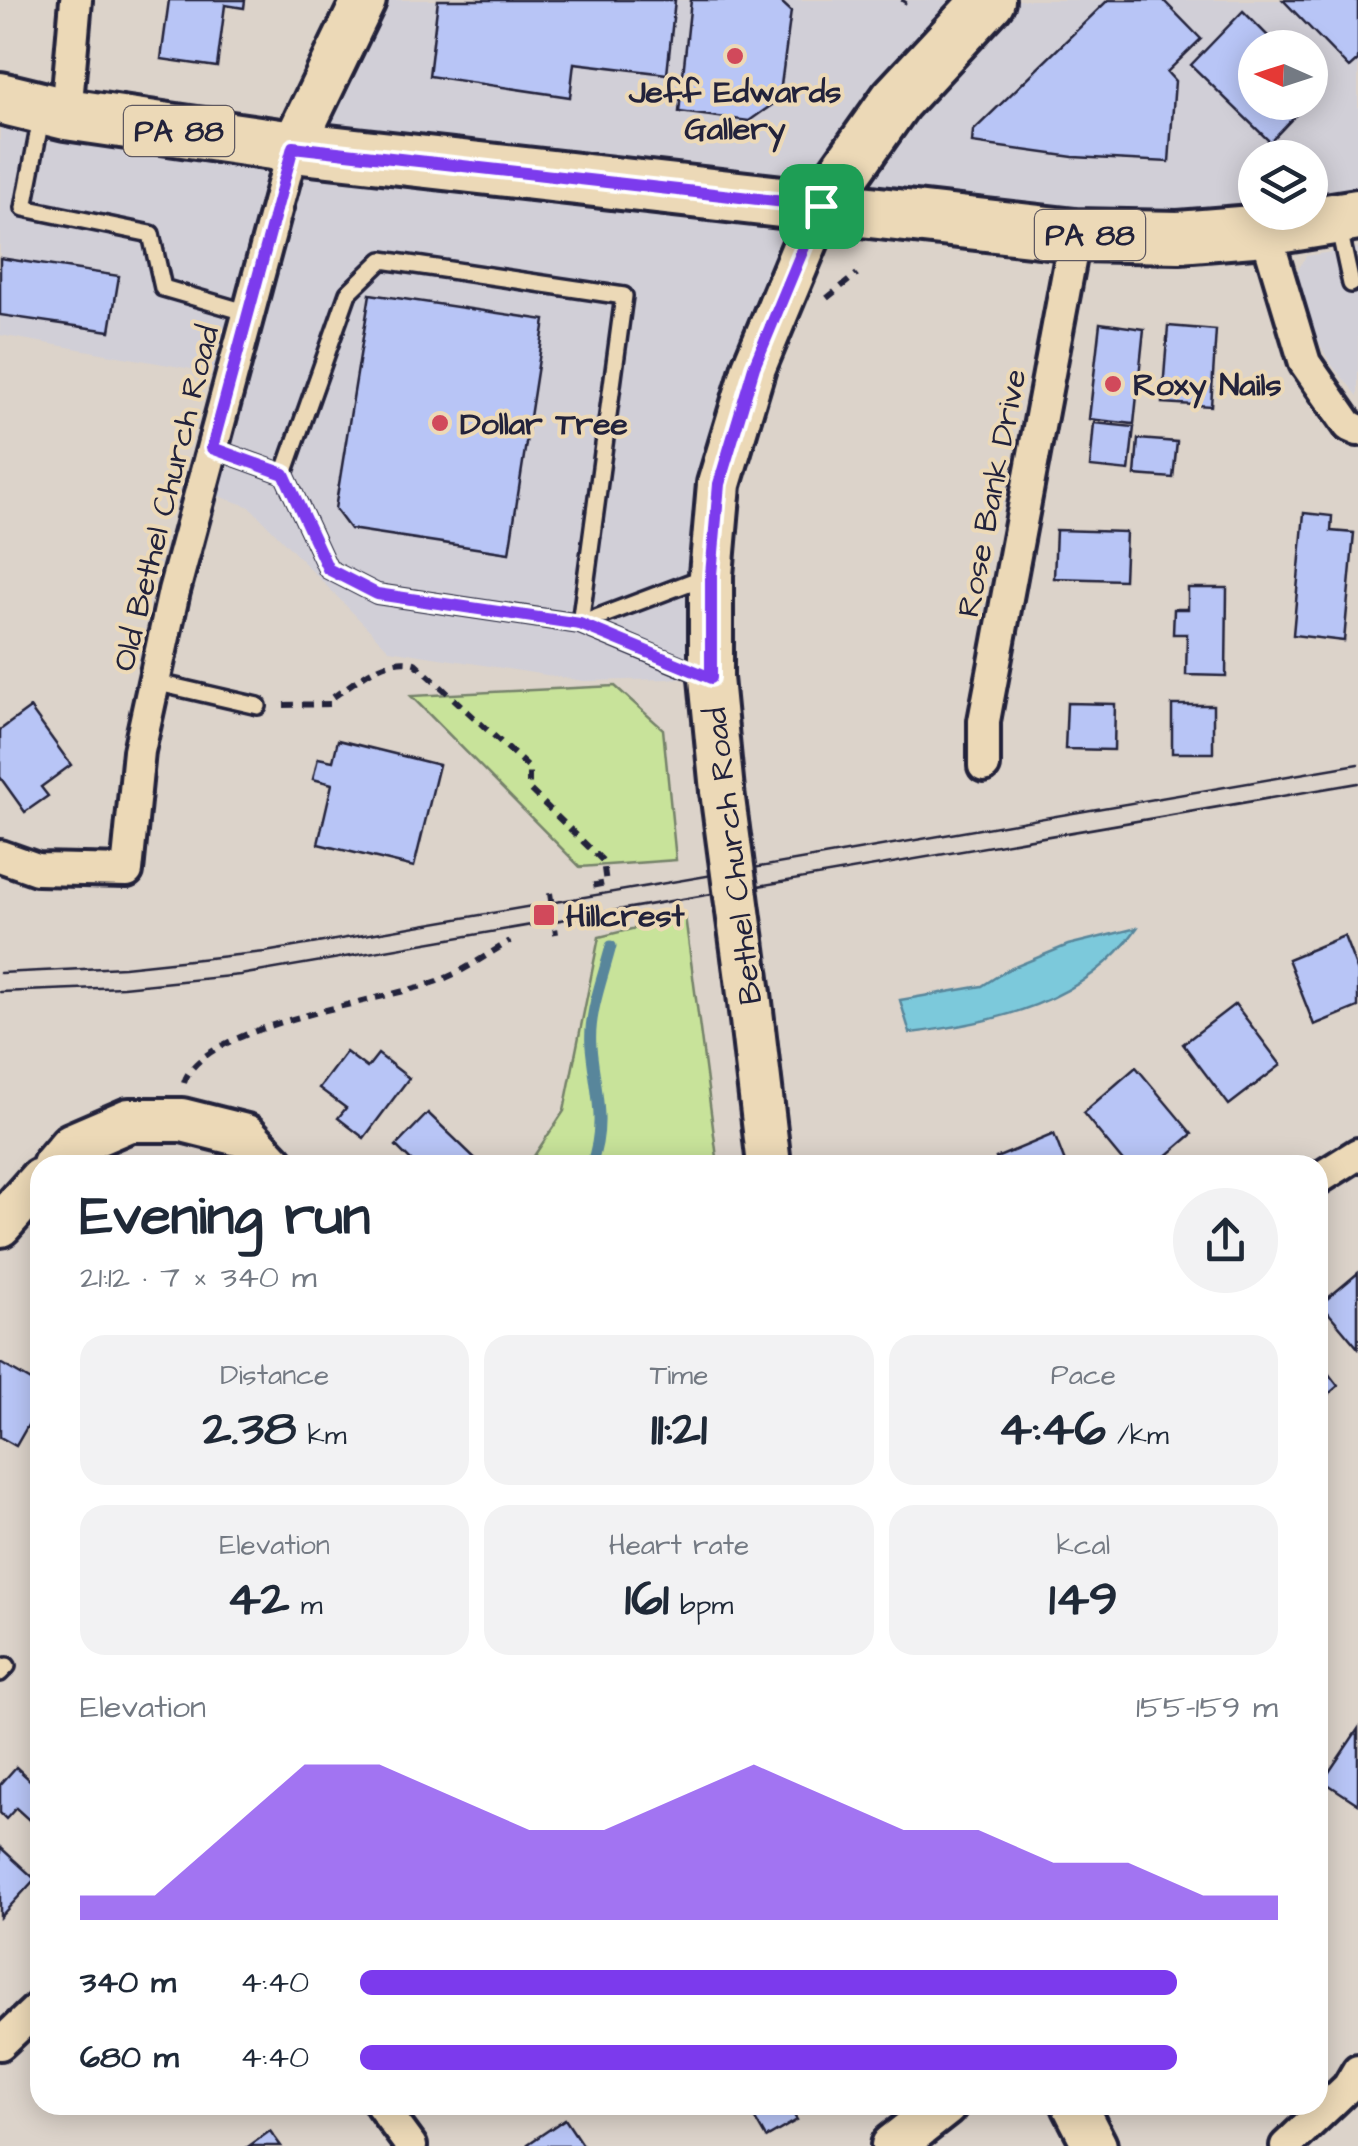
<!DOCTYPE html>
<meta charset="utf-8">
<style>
body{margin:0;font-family:"Architects Daughter",sans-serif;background:#f2f2f3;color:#1f2937;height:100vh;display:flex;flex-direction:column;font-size:38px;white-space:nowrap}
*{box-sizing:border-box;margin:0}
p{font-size:32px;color:#747a83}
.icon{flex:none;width:55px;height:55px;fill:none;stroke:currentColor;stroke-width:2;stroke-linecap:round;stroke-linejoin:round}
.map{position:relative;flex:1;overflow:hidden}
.panel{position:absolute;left:30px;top:1155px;width:1298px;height:960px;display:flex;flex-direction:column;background:#fff;border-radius:30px;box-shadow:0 5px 25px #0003}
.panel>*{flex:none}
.needle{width:65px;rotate:273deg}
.fabs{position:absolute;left:1238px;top:30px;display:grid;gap:20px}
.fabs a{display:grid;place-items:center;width:90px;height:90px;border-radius:50%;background:#fff;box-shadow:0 5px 25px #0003;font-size:50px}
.pin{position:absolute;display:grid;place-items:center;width:85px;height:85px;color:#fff;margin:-42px;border-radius:20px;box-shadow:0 5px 15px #0006}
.round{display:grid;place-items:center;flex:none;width:105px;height:105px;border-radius:52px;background:#f2f2f3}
.summary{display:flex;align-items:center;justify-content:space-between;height:170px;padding:0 50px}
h1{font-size:55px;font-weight:700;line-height:75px}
.figures{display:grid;grid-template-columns:repeat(3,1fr);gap:15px;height:170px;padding:10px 50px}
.figures div{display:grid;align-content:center;border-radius:25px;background:#f2f2f3;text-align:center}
.figures b{font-size:50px;font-weight:700}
.figures small{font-size:28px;font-weight:400}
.figures p{font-size:28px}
.chart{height:280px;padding:20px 50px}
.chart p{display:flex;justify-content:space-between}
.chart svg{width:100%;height:180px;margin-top:10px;fill:#7c3aed;opacity:.7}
ul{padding:0 50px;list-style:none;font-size:32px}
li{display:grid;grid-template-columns:160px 120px 1fr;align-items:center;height:75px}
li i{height:25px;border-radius:12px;background:#7c3aed}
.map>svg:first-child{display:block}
</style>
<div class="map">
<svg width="1358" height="2146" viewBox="0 0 1358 2146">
<rect width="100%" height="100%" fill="#dcd3ca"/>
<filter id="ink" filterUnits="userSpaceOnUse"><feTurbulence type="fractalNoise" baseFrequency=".01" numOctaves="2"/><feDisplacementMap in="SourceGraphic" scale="20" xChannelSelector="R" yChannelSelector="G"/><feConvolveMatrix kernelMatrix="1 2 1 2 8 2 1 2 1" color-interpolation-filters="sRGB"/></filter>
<g filter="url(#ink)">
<g fill="#d1cfd7" fill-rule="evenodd">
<path d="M364 0H1358V215L821 206 754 367 711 678 584 681 389 650 250 507 201 490 231 376 0 335V98L293 147ZM1255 48H1310V102H1255ZM1255 158H1310V212H1255Z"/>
<polygon points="1358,248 1358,396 1330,363 1309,324 1297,272 1306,256"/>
</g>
<g fill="#c8e39a" stroke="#75826a" stroke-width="2.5">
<polygon points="615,686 663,729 676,860 580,867 411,696"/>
<polygon points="685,916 718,1165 528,1165 564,1111 599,937"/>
</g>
<path fill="#7cc9db" stroke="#58869b" stroke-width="2.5" d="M1137 928C1085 1003 995 1023 910 1033L900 1000 982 986 1007 970 1068 945Z"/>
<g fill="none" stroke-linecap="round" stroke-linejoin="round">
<path stroke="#58869b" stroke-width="11" d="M591 1165C607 1123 595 1090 591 1047 588 1014 603 978 611 946"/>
</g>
<g fill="#b8c5f6" stroke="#22223b" stroke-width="2.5">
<polygon points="169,0 245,0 244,8 225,5 217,67 161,59"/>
<polygon points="438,0 675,0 667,74 574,63 570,97 429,76"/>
<polygon points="691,0 779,0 791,11 779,100 749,121 679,112"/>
<polygon points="1108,0 1163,0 1201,39 1167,72 1175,81 1169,162 1073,157 972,143 973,131"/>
<polygon points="1283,0 1358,0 1358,60 1349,68"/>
<polygon points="1243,11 1280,48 1255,48 1255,102 1308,102 1270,142 1191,65"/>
<polygon points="0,258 119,276 110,331 0,315"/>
<polygon points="370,294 545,320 509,553 350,529 335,509"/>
<polygon points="1100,323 1144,329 1134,424 1089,419"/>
<polygon points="1168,326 1216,330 1211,406 1162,403"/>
<polygon points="1094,423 1134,427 1129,471 1090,467"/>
<polygon points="1138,439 1177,442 1173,478 1135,475"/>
<polygon points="1304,513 1332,516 1331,531 1354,533 1344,641 1293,635"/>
<polygon points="1056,530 1126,532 1124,580 1054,578"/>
<polygon points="1188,588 1227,588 1226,676 1186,675 1187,634 1173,634 1174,609 1188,609"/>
<polygon points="1067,703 1115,704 1114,750 1065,749"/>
<rect x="1172" y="705" width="41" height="48"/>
<polygon points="30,708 71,765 41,787 48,796 25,812 0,777 0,730"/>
<polygon points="338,740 439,765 414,867 318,844 332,784 313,779 318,758 333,761"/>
<polygon points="1344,936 1358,972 1358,1007 1314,1025 1288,959"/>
<polygon points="1235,1004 1281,1065 1229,1105 1183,1044"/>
<polygon points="346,1052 367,1068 378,1054 409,1078 364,1138 338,1118 346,1108 319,1088"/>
<polygon points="1136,1067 1192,1134 1156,1165 1126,1165 1083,1113"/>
<polygon points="428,1113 482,1165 415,1165 396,1146"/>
<polygon points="1054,1134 1066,1165 999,1165 996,1158"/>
<polygon points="1358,1273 1358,1348 1321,1304"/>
<polygon points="1318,1360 1338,1386 1318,1403"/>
<polygon points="0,1363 40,1386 40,1404 16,1446 0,1437"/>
<polygon points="1358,1729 1358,1804 1323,1781"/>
<polygon points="16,1767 34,1784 40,1777 40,1830 16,1808 6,1819 0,1813 0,1785"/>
<polygon points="0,1847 35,1879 0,1917"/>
<polygon points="747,2105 788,2105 797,2120 766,2138"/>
<polygon points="565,2119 583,2146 530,2146 528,2144"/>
<polygon points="270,2131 281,2146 249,2146"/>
</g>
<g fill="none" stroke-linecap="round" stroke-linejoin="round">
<g stroke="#22223b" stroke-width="22">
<g id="lane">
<polyline points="42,113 24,208 151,234 163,288 249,313"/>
<polyline points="1338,224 1351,284"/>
<polyline points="212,448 284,474"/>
<polyline points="580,624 624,296 382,260 348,293 284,474 328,569 377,594 580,624 705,676"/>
<polyline points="580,624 707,576"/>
<polyline points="154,682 258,706"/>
<polyline points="0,1673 7,1666"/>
</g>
</g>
<g stroke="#22223b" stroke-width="38">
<g id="street">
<polyline points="66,114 76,0"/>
<polyline points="1265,230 1305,363 1349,426 1358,430"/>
<polyline points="984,766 984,721 1075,235"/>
<polyline points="0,856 37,869 127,871 139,751 174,591 293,147"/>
<polyline points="1318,1179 1358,1154"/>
<polyline points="0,2044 40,2006"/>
<polyline points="381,2105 411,2146"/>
<polyline points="1286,2146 1348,2087 1358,2070"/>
</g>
</g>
<g stroke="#22223b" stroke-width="50">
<g id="secondary">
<polyline points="293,147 364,0"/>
<polyline points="722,791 711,678 711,575 719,484 754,367 821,206"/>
<polyline points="749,994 769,1165"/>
<polyline points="54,1165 71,1145 129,1120 182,1120 246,1136 273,1165"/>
<polyline points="0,1225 40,1180"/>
<polyline points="1074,2105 1095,2146"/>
<polyline points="893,2146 945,2105"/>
</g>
</g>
<g stroke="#22223b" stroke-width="58">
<g id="primary">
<polyline points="0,98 66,114 293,147 1075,235 1179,237 1265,230 1358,215"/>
<polyline points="821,206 896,100 989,0"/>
</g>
</g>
<g stroke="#22223b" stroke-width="6" stroke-dasharray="10 8" stroke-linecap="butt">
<polyline points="903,3 905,0"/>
<polyline points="827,298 857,274"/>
<path d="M284 705 330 704 332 698C355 682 387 654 415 663L529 768V789L603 861 606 883 591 886"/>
<polyline points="550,893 556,934"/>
<path d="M184 1083C201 1023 388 1002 443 979 466 970 488 954 510 941"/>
</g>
<use href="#lane" stroke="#ecd9b7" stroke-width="15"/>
<use href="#street" stroke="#ecd9b7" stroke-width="30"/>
<use href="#secondary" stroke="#ecd9b7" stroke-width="42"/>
<use href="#primary" stroke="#ecd9b7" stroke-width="50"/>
<g stroke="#22223b" stroke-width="2.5">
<polyline points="0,973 124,967 265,952 1358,764"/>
<polyline points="0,992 123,987 240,975 1358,783"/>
</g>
<g stroke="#22223b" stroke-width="50" stroke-linecap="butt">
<polyline id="secondary-bridge" points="722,791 749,994"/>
</g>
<use href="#secondary-bridge" stroke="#ecd9b7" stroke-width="42"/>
</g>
</g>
<g fill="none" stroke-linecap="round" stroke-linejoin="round" filter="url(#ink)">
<g stroke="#fff" stroke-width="20">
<polygon id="route" points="293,147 821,206 754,367 719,484 711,575 711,678 580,624 377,594 328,569 284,474 212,448"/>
</g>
<use href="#route" stroke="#7c3aed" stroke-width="12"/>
</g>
<g fill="#d1495b" stroke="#ecd9b7" stroke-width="4">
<circle cx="735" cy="56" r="10"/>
<circle cx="1113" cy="384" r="10"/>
<circle cx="440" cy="423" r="10"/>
<rect x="532" y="903" width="24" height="24" rx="5"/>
</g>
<g text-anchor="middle" stroke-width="8" stroke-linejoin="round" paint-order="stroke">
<g fill="#ecd9b7" stroke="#5f5960" stroke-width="2.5">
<rect x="124" y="106" width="110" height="50" rx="8"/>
<rect x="1035" y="210" width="110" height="50" rx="8"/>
</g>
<g font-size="30" font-weight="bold" fill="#22223b">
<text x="179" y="141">PA 88</text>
<text x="1090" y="245">PA 88</text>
</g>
<g font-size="32" font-weight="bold" fill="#22223b" stroke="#ecd9b7" text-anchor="start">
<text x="735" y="102" text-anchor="middle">Jeff Edwards<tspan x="735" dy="37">Gallery</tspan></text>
<text x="1133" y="395">Roxy Nails</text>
<text x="460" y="434">Dollar Tree</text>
<text x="566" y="926">Hillcrest</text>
</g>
<g font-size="32" fill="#22223b" stroke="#ecd9b7">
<text transform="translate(991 493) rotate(-79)" y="11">Rose Bank Drive</text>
<text transform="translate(165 498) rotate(-76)" y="11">Old Bethel Church Road</text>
<text transform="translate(732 856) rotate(-97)" y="11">Bethel Church Road</text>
</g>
</g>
</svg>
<div class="fabs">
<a><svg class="needle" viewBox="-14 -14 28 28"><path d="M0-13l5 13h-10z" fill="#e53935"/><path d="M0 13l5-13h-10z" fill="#747a83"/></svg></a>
<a><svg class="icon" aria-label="layers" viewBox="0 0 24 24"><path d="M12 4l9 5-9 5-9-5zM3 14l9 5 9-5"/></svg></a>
</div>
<div class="pin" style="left:821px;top:206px;background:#1e9e55"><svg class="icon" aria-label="arrive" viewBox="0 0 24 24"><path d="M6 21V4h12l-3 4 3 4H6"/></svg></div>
<section class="panel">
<div class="summary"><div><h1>Evening run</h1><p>21:12 · 7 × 340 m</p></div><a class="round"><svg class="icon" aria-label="share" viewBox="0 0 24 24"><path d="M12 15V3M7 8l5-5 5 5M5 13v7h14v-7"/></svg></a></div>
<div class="figures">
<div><p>Distance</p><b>2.38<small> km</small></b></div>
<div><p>Time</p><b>11:21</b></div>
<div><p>Pace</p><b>4:46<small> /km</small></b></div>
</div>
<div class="figures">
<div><p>Elevation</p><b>42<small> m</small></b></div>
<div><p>Heart rate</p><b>161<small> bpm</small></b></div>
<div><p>kcal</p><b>149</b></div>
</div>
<div class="chart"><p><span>Elevation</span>155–159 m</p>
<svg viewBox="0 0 160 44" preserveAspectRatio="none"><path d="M0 44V38L10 38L20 22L30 6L40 6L50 14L60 22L70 22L80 14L90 6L100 14L110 22L120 22L130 30L140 30L150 38L160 38V44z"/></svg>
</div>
<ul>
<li><b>340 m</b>4:40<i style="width:89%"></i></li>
<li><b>680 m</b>4:40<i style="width:89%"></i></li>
</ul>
</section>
</div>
